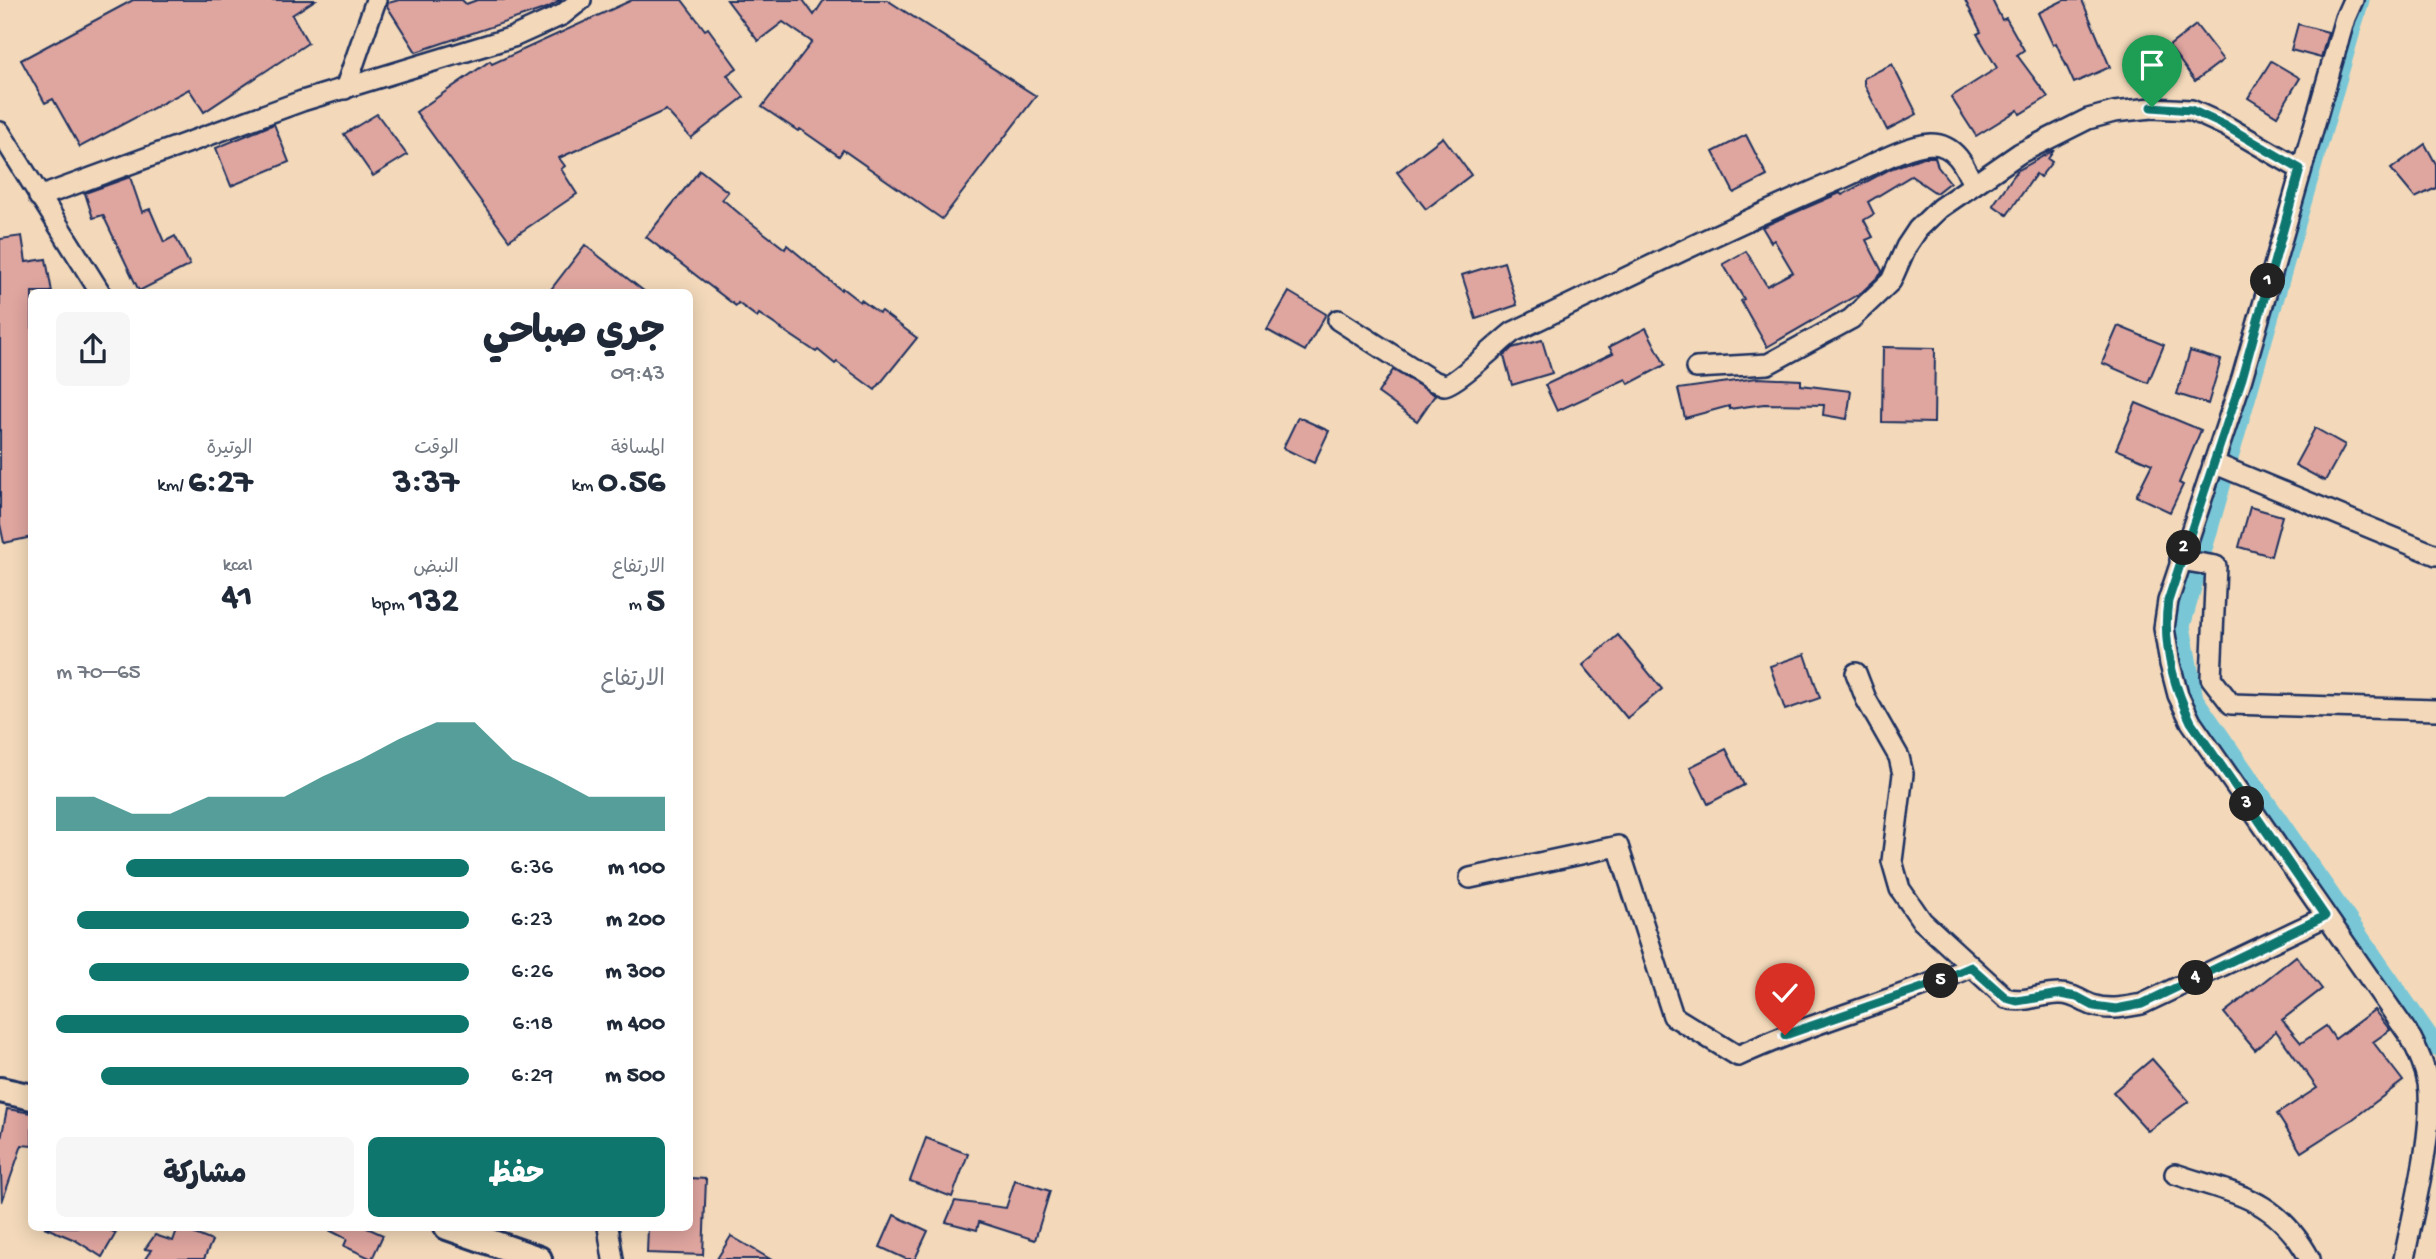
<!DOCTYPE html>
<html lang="ar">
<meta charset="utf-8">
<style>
body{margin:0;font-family:"Gochi Hand","Playpen Sans Arabic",sans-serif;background:#f6f6f7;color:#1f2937;direction:rtl;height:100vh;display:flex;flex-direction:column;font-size:26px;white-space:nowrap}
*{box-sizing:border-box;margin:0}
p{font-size:23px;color:#747a83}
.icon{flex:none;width:38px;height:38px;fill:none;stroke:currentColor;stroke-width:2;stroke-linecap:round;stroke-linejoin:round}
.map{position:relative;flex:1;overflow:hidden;direction:ltr}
.sheet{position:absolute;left:28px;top:289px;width:665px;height:942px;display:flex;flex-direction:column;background:#fff;border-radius:10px;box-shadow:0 4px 18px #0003;direction:rtl}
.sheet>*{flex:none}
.pin{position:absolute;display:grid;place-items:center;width:60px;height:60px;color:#fff;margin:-72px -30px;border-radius:50% 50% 50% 0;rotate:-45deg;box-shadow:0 0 7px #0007}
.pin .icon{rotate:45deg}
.km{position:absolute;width:35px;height:35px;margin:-18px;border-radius:50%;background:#222;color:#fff;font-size:19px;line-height:35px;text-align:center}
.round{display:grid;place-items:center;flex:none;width:74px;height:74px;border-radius:10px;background:#f6f6f7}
.headline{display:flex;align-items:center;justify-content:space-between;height:119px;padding:0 28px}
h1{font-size:38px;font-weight:800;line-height:52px}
.figures{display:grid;grid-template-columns:repeat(3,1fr);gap:10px;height:119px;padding:7px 28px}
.figures div{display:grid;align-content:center}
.figures b{font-size:35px;font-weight:800}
.figures small{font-size:19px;font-weight:400}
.figures p{font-size:19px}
.chart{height:196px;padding:14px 28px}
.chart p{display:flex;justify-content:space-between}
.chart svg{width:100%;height:126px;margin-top:7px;fill:#0f766e;opacity:.7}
.button{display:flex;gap:14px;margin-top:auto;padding:14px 28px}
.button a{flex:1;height:80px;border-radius:10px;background:#0f766e;color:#fff;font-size:28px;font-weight:800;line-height:80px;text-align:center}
.button a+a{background:#f6f6f7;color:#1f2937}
ul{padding:0 28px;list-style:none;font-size:23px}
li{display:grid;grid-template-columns:112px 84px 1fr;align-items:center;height:52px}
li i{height:18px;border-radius:9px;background:#0f766e}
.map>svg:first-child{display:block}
</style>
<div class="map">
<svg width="2436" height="1259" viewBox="0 0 2436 1259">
<rect width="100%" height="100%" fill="#f3d9ba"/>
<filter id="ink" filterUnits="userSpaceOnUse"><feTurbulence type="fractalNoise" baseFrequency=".0143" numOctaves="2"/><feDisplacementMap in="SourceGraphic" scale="14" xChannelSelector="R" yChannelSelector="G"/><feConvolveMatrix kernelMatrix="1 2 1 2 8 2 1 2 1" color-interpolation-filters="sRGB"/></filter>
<g filter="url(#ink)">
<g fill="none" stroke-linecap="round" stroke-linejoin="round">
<polyline stroke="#79c7d6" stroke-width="19" points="2360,0 2181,626 2194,699 2436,1047"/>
</g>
<g fill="#dfa59f" stroke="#1b2f5e" stroke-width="2">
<polygon points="133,0 315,0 292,15 308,43 204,112 189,89 80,147 53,99 45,103 21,60"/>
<polygon points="399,0 462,0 466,4 477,0 561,0 547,8 416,52 387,6 388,3"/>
<polygon points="632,0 682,0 705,30 708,28 737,68 727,75 744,97 691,138 666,110 559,158 565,166 561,169 577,194 509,240 416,112 490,61 492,64"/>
<polygon points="727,0 803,0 814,15 824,0 887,0 1036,96 942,219 843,150 839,156 800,129 798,131 762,107 812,42 783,22 758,41"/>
<polygon points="1965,0 1992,0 2002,20 2006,18 2024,50 2017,55 2048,97 2020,114 2018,110 1976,136 1951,97 1997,68 1977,34 1981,32"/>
<polygon points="2064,0 2082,0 2110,67 2074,83 2056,43 2053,45 2038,13"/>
<polygon points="2298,24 2328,32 2321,58 2291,50"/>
<polygon points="2196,25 2223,60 2195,81 2169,46"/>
<polygon points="2271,61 2300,78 2277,116 2248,98"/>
<polygon points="1892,64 1917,114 1887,130 1864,84 1864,78"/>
<polygon points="377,114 407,155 373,176 344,134"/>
<polygon points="274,124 289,162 231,186 216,148"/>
<polygon points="1746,135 1767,176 1734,193 1713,152"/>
<polygon points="1443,137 1471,175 1426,209 1397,172"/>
<polygon points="2425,144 2436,164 2436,188 2415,198 2391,169"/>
<polygon points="2054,150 2048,159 2052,162 2040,177 2036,174 2007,215 1993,205 2017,171"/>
<polygon points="1923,157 1935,157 1938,167 1950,182 1936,193 1911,176 1868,202 1874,214 1864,220 1873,237 1866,240 1882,271 1881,274 1862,292 1767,347 1741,301 1744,299 1723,264 1746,251 1767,286 1793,272 1774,240 1771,242 1762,227 1840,193 1842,195 1890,169"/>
<polygon points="700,170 728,192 722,199 746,219 785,249 787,245 841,290 842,288 860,302 861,300 879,313 881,311 917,338 875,390 837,362 835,364 818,350 816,352 759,314 757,317 738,303 736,306 646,237"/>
<polygon points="130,177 142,212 150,209 164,242 175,236 190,265 139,291 103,215 93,218 85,193"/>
<polygon points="22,236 26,262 46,259 52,292 32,292 32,537 4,543 0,524 0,239"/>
<polygon points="585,245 600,257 645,292 549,292"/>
<polygon points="1504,262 1517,305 1476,319 1462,275"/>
<polygon points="1289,292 1326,314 1305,351 1267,330"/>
<polygon points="2118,326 2164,345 2148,383 2102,363"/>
<polygon points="1646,328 1665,365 1629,384 1626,379 1557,411 1545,385 1613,353 1609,347"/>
<polygon points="1542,340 1552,373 1512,385 1504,356 1512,348"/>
<polygon points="1883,347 1935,348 1934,423 1882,422"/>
<polygon points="2190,351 2221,360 2208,404 2177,394"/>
<polygon points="1393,370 1435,395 1417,421 1378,393"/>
<polygon points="1757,378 1801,380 1801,385 1851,391 1847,419 1823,415 1824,405 1764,404 1729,409 1729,406 1685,418 1678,389"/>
<polygon points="2136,403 2201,430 2179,483 2183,485 2170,512 2136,496 2152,464 2116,449"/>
<polygon points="1298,417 1329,431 1314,463 1283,448"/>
<polygon points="2315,428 2345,445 2325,481 2295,465"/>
<polygon points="2250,507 2282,516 2271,556 2239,547"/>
<polygon points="1618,635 1662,689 1627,718 1583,665"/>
<polygon points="1805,654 1820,698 1785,710 1770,666"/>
<polygon points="1726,749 1744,785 1708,804 1690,767"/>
<polygon points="2296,956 2322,989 2282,1020 2301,1043 2326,1026 2335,1039 2374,1010 2390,1030 2373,1042 2403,1081 2353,1119 2301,1152 2277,1114 2317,1088 2276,1031 2255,1050 2224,1013"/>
<polygon points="2152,1059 2189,1101 2148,1131 2113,1092"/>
<polygon points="7,1109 32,1113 32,1146 22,1145 2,1202 0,1144"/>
<polygon points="926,1138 968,1154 952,1197 910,1181"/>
<polygon points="690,1178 706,1179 703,1255 647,1253 648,1227 690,1227"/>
<polygon points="1015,1180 1050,1191 1035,1240 979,1222 977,1230 946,1222 955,1201 1006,1208"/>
<polygon points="894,1215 928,1231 915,1259 906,1259 880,1247"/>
<polygon points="44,1227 104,1227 116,1233 102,1257 75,1240"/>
<polygon points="178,1227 212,1241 204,1259 145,1259 151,1250 145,1249 155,1235 173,1241"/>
<polygon points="323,1227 365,1227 383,1235 372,1259 344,1246 347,1239"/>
<polygon points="731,1236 770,1259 717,1259"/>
</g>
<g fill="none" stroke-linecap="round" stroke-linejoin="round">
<g stroke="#1b2f5e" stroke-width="24">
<g id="minor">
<path d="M2353 0 2345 18 2242 378 2168 601 2164 628 2170 664 2178 695 2191 722 2411 1038C2419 1053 2425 1067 2428 1083 2435 1129 2413 1212 2404 1259"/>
<polyline points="345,89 376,0"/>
<polyline points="0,132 100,292"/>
<polyline points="39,197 302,101 513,37 562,15 581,0"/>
<path d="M1338 320 1433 381C1437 382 1441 384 1444 385 1455 385 1501 341 1513 332 1622 280 1730 226 1841 179 1865 169 1905 145 1931 144 1955 144 1965 166 1973 185"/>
<polyline points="1696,368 1768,364 1851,319 1891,281 1906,247 1918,229 1940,208 2020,153 2088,119 2114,112 2152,108 2191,110 2226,126 2300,169"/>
<polyline points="2213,463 2436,555"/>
<polyline points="2180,560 2216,566 2211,678 2231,704 2436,710"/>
<path d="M1856 673 1866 699 1899 757 1903 774 1892 861 1900 889 1922 921 2006 998C2025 1004 2041 993 2061 994 2073 994 2081 1001 2092 1005 2109 1011 2125 1007 2142 1004L2325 917"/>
<path d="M1470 878 1618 846 1673 1016 1738 1056C1814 1021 1895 1001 1971 967"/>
<path d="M2175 1174C2237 1195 2276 1197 2310 1259"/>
<polyline points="608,1227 613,1259"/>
</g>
</g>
<g stroke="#1b2f5e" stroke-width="30">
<g id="major">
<polyline points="0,1090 32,1097"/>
<polyline points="447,1227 539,1259"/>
</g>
</g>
<use href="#minor" stroke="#f3d9ba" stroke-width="19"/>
<use href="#major" stroke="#f3d9ba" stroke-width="24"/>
</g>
</g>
<g fill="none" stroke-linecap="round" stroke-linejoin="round" filter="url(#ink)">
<g stroke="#fff" stroke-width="14">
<path id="route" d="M1785 1035 1928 986 1971 967 2006 998 2017 1001 2060 994 2077 997 2094 1006 2116 1009 2142 1004 2325 916 2191 722C2172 683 2162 644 2168 601L2242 378 2300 169 2226 126 2191 110 2152 107"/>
</g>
<use href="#route" stroke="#0f766e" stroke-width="9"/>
</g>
</svg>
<div class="pin" style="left:2152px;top:107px;background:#1e9e55"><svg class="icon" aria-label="arrive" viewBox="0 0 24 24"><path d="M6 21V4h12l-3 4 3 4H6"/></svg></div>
<div class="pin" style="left:1785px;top:1035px;background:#d93025"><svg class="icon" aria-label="check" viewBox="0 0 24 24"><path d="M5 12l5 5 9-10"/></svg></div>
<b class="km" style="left:2268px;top:281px">1</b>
<b class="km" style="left:2184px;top:548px">2</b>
<b class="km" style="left:2247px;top:804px">3</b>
<b class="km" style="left:2196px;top:978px">4</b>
<b class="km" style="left:1941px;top:981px">5</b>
<section class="sheet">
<div class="headline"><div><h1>جري صباحي</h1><p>09:43</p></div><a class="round"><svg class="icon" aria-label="share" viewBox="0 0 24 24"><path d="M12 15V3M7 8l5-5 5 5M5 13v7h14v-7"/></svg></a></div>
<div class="figures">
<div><p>المسافة</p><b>0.56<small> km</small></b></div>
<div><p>الوقت</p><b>3:37</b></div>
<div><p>الوتيرة</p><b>6:27<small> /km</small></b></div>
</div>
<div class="figures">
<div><p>الارتفاع</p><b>5<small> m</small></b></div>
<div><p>النبض</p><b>132<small> bpm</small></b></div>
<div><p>kcal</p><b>41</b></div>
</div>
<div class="chart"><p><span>الارتفاع</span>65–70 m</p>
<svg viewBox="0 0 160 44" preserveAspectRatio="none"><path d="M0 44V32L10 32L20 38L30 38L40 32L50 32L60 32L70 25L80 19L90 12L100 6L110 6L120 19L130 25L140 32L150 32L160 32V44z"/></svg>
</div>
<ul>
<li><b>100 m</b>6:36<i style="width:83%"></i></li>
<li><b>200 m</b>6:23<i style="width:95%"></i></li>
<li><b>300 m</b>6:26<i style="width:92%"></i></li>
<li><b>400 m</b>6:18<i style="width:100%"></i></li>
<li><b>500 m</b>6:29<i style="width:89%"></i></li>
</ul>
<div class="button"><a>حفظ</a><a>مشاركة</a></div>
</section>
</div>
